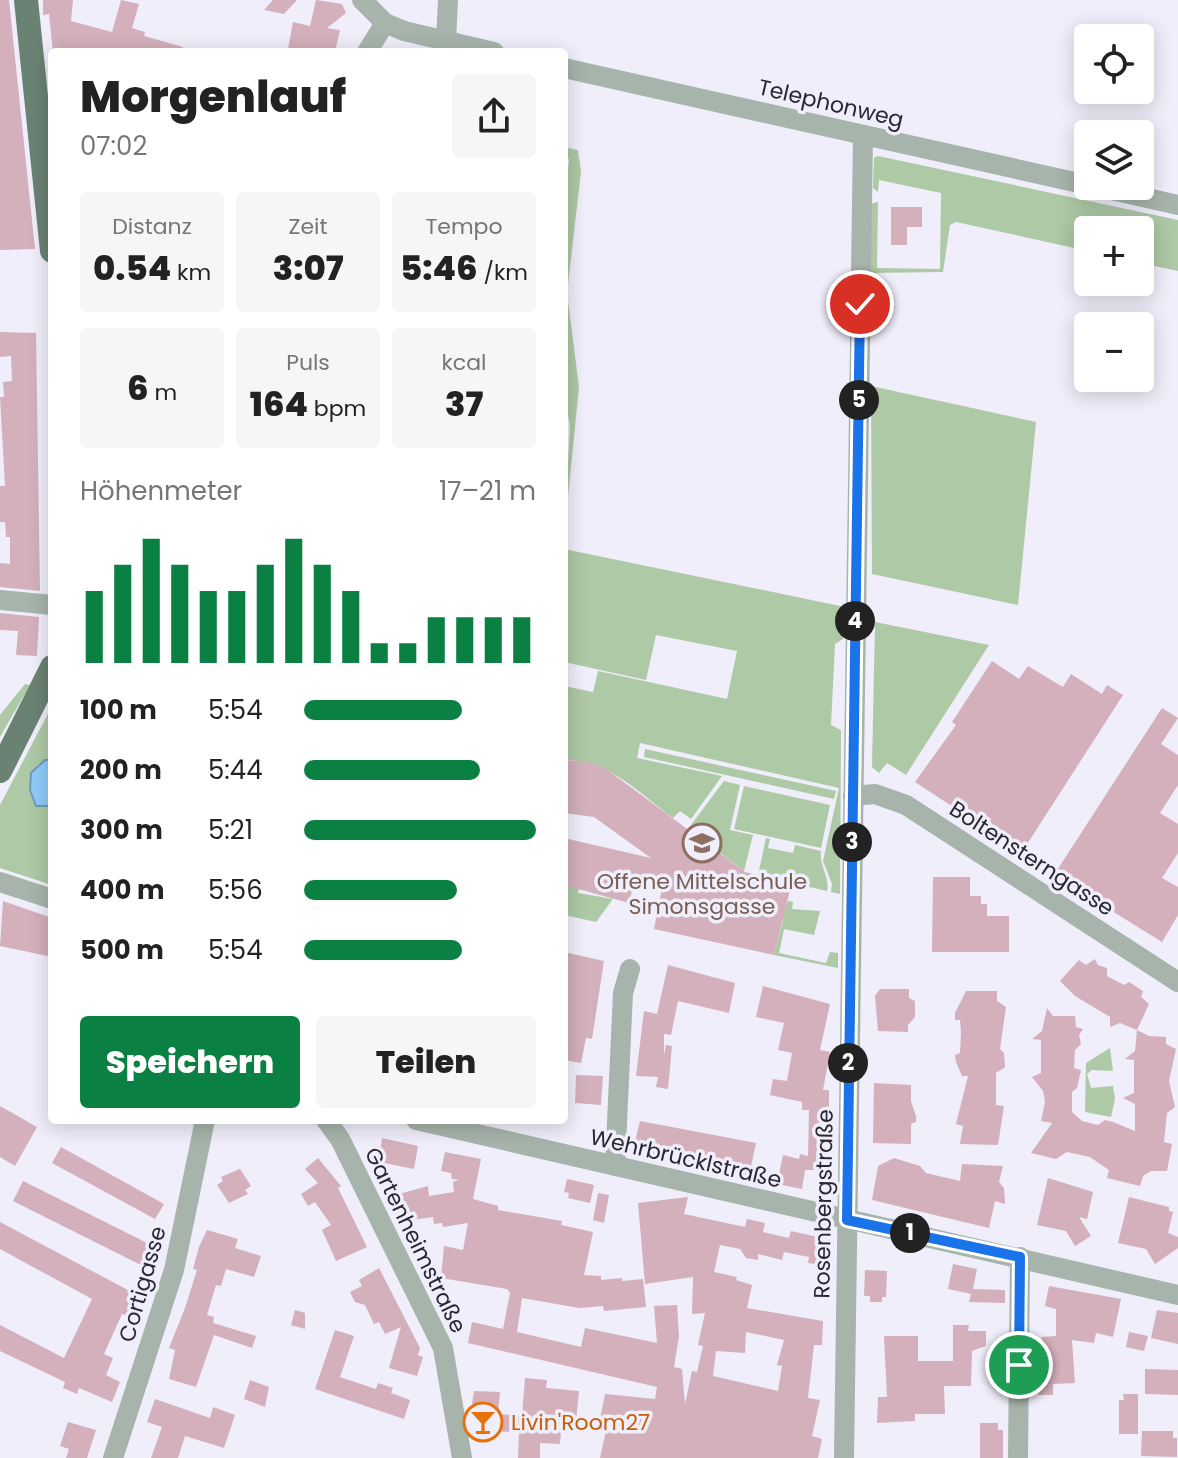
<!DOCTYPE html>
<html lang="de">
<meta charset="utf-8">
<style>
body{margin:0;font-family:Poppins,sans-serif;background:#f6f6f6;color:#222;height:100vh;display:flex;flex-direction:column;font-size:30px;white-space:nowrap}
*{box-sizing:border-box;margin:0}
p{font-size:26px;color:#767676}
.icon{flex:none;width:44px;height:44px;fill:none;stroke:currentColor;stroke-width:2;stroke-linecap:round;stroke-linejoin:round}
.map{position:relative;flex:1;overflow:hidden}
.details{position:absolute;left:48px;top:48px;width:520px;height:1076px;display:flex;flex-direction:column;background:#fff;border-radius:8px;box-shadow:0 4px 20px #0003}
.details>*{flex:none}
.tools{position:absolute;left:1074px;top:24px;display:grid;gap:16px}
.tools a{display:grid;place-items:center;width:80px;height:80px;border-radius:8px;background:#fff;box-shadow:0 4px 20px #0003;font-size:40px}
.pin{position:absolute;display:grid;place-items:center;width:68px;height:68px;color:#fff;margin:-34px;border:4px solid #fff;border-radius:50%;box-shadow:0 2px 8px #0007}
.km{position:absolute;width:40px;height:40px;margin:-20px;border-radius:50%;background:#222;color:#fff;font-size:22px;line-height:40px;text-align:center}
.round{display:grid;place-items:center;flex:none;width:84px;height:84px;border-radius:8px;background:#f6f6f6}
.head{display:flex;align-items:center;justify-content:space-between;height:136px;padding:0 32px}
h1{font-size:44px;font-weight:800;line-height:60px}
.figures{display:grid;grid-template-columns:repeat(3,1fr);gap:12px;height:136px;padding:8px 32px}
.figures div{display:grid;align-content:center;border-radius:8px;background:#f6f6f6;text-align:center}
.figures b{font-size:34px;font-weight:800}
.figures small{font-size:22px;font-weight:400}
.figures p{font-size:22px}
.chart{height:224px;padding:16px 32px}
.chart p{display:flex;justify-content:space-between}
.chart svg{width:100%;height:144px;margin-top:8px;stroke:#0b8043;stroke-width:6}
.button{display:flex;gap:16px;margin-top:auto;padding:16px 32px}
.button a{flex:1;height:92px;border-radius:8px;background:#0b8043;color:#fff;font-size:32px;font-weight:800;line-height:92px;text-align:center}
.button a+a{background:#f6f6f6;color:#222}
ul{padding:0 32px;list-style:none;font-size:26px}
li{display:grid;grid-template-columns:128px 96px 1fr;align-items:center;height:60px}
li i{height:20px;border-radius:10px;background:#0b8043}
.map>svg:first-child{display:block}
</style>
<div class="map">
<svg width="1178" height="1458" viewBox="0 0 1178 1458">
<rect width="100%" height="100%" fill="#efeefa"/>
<g fill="#aec9a6">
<polygon points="564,147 578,150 581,172 567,293 579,387 564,536 570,426 564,392 564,211 569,159 564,159"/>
<polygon points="878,156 1178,220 1178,271 1140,263 1140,230 1088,230 1088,251 956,222 950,225 943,272 870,273 870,204 878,202 877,268 940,269 941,193 879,180 878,192 873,188 874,158"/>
<polygon points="871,386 1036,422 1018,605 872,574"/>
<path d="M564 549 845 607 843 639 835 644 831 725 841 730 840 894 831 892 832 884 823 861 839 788 640 743 637 758 722 776 691 819 680 811 673 818C640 794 607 758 564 760V686L593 692 598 671 727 699 737 651 656 635 646 680 564 662Z"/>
<polygon points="875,622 989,645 906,775 887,763 879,773 872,767"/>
<polygon points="25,684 30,685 0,737 0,715"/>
<polygon points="52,706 52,885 0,868 0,805"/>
<polygon points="645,749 836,791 834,799 644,757"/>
<polygon points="724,781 740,785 730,830 753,835 744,871 688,829"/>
<polygon points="744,786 830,805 821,848 734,829"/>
<path d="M766 838 770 839 768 848 793 853 795 845 821 851C819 866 830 877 827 891L758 875Z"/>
<polygon points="564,885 579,888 578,893 613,899 596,922 564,915"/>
<polygon points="788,901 793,902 792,909 820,911 814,935 784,929 779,953 826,963 830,952 838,953 838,968 774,955 783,920 780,904 786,906"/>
<polygon points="1110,1048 1113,1071 1092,1070 1087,1074 1091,1088 1113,1086 1115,1099 1111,1117 1085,1112 1086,1063"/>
</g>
<polygon fill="#8fccfa" stroke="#709abe" stroke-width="2" points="45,760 52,760 52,806 36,806 30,790 31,773"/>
<g fill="#d3b0bb" fill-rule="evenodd">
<polygon points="0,0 9,0 35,249 0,250"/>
<polygon points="43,0 73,0 71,21 112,32 121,0 139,4 132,28 145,32 144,36 183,47 183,52 53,52 49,14 43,15"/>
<polygon points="273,0 297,0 284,14 264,10"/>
<polygon points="316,0 342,4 346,13 327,28 340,30 335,52 288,49 293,22 310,26"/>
<polygon points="891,207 922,207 922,227 907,227 907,245 891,245"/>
<polygon points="0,332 36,333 40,591 0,587 0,563 10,564 10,537 6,537 5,522 0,522 0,486 5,486 0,397 4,397 3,382 12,381 11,356 0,357"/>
<polygon points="0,613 39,617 37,656 16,655 18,631 0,630"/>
<polygon points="992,661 1019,679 1028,666 1063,687 1071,674 1102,694 1107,685 1123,695 1022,852 915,782 956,725 952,722"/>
<polygon points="1162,708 1178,718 1161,744 1178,755 1178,785 1160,813 1178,824 1178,853 1162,878 1178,887 1178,915 1162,942 1054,875"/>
<polygon points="564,760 584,761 605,768 745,872 792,882 774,955 654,929 662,888 634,883 629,903 564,885 564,845 568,839 651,858 594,817 564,813"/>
<polygon points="933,877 970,877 970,896 981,896 981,904 987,904 987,916 1009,916 1009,952 932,952"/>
<polygon points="3,901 52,918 52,957 0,946"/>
<polygon points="564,952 604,961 592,1039 586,1038 581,1063 564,1060"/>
<polygon points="1095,959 1098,965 1107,968 1107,976 1124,985 1129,982 1143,991 1141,997 1149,1004 1137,1030 1149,1036 1166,1037 1166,1044 1176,1049 1169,1081 1175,1107 1167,1113 1164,1142 1172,1144 1167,1171 1151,1171 1143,1176 1140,1186 1107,1178 1109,1170 1090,1157 1067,1152 1056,1159 1031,1153 1052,1123 1041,1121 1045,1102 1043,1091 1032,1077 1041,1073 1041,1040 1032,1039 1042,1031 1047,1008 1053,1016 1075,1016 1076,1027 1083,1029 1079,1035 1081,1044 1075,1050 1074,1068 1081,1070 1077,1088 1072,1092 1072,1112 1082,1121 1098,1125 1105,1120 1113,1122 1135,1131 1135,1104 1123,1098 1134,1093 1134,1060 1125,1059 1135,1051 1137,1030 1120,1023 1110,1027 1110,1017 1075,996 1060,981 1079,960 1086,965"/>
<polygon points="668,965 735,983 729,1013 678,1001 671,1035 664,1034 664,1055 666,1045 672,1046 668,1089 656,1087 658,1077 636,1076 644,1011 657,1014"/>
<polygon points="763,986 830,1004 820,1050 830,1052 823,1090 829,1090 829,1111 823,1111 821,1157 827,1157 827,1170 805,1170 802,1189 777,1184 783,1155 799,1159 800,1154 808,1156 809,1110 802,1110 802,1102 770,1095 773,1079 787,1081 792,1053 778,1050 784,1023 756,1017"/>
<polygon points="880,989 909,989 909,998 915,1001 915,1017 908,1025 908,1032 878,1031 875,996"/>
<polygon points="966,991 997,991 997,1001 1006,1007 1000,1049 1004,1053 1005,1067 996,1073 996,1105 1004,1106 998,1145 960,1144 963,1126 956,1124 968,1076 962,1076 956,1062 955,1055 960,1053 961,1032 960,1020 955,1020 955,1013"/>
<polygon points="576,1075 603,1076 601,1105 575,1103"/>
<polygon points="874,1083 911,1085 911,1101 916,1116 916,1122 911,1124 911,1144 873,1143"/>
<polygon points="0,1106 37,1127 15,1166 0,1157"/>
<polygon points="640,1121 756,1143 749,1176 633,1150"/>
<polygon points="382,1138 418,1146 414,1169 379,1162"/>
<polygon points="61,1147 164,1204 155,1219 52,1163"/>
<path d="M445 1152 481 1159 473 1199 498 1206V1210L562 1221 561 1225 593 1232 584 1275 601 1276V1280L622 1278V1281L643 1279 646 1307 604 1311 603 1306 579 1308 522 1298 517 1332 581 1347 585 1328 657 1343 654 1306 677 1305 679 1336 674 1367 682 1369 685 1404 692 1371 697 1372 703 1346 698 1345 705 1313 692 1314 693 1277 645 1284 638 1203 688 1197 684 1214 745 1227 747 1219 765 1223 763 1232 789 1238 791 1231 826 1239 820 1265 808 1263 809 1257 784 1252 782 1260 758 1254V1260L746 1258 740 1249 720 1245 714 1272 737 1277 736 1280 752 1285 747 1308 823 1321 822 1345H814L808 1398 820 1400 812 1436 822 1439 818 1458H600L607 1426 599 1424 605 1394 655 1399 657 1387 468 1343 472 1322 503 1329 510 1293 507 1289 441 1278 444 1246 463 1250 468 1223 443 1227 442 1223 434 1224 433 1217 404 1221 399 1194 428 1186 429 1196 454 1192 453 1182 459 1180 452 1179 451 1173 441 1171ZM746 1332 784 1340 777 1365 782 1366 778 1391 713 1376 716 1351 745 1353Z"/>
<polygon points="318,1158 341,1186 338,1188 367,1247 336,1261 322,1230 331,1225 315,1202 308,1206 301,1194 318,1183 305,1169"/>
<polygon points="894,1158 920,1166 926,1173 960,1181 962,1164 1003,1166 999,1182 1004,1188 1005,1204 995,1201 989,1228 872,1200 878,1166"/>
<polygon points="240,1169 251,1186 245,1190 248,1194 229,1203 217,1185 223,1181 221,1177"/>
<polygon points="1048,1178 1093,1192 1087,1219 1079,1217 1091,1236 1075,1246 1066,1231 1037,1225"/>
<polygon points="567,1179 594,1185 590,1203 568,1198 569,1193 564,1192"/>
<polygon points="23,1181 159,1249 149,1269 13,1201"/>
<polygon points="598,1193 609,1195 604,1223 593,1220"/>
<polygon points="1129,1197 1169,1207 1169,1211 1173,1212 1168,1233 1178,1237 1178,1248 1155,1264 1146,1249 1118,1243"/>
<polygon points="0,1222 141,1297 130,1316 122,1314 104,1354 113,1358 106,1375 120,1382 112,1402 79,1388 77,1394 63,1388 65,1382 0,1351 0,1325 64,1358 92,1299 0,1249"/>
<polygon points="207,1230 238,1239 235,1248 261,1256 254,1277 226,1269 221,1286 216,1285 207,1315 214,1317 213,1323 256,1336 252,1348 214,1335 196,1387 169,1379 175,1350 169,1348 185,1308 197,1270 193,1269 199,1247"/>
<polygon points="953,1264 977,1269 973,1289 1005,1290 1005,1303 969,1302 971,1294 948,1289"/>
<polygon points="379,1268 420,1348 418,1355 423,1357 417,1376 389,1368 401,1327 385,1334 379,1322 374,1324 365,1305 355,1302 350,1292 362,1286 359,1280"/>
<polygon points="865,1270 887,1271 886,1297 882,1297 882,1302 870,1302 870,1296 864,1296"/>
<polygon points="1049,1286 1121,1299 1113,1337 1096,1333 1094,1343 1072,1340 1075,1383 1053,1384 1053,1395 1038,1395 1042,1337 1056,1336 1056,1309 1045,1306"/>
<polygon points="295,1310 305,1313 305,1329 291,1325"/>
<polygon points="1157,1310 1178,1313 1178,1344 1151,1338"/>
<polygon points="953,1325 969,1325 968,1331 986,1331 986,1346 972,1351 971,1386 944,1386 945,1414 915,1414 915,1421 877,1423 878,1397 887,1397 884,1336 918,1336 918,1361 953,1361"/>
<polygon points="335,1330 354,1336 340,1377 376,1389 378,1383 393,1388 391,1393 410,1400 404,1419 315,1389"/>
<polygon points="1129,1332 1148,1336 1144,1351 1126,1347"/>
<polygon points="1145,1369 1178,1370 1178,1395 1145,1394"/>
<polygon points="525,1378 547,1380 546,1388 579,1391 575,1432 561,1430 560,1444 540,1443 540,1458 518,1458 519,1432 481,1431 479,1404 472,1404 474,1391 500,1392 498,1414 522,1416"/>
<polygon points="250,1380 269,1387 265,1407 244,1399"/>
<polygon points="1123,1394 1138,1394 1138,1434 1119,1434 1119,1400 1124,1400"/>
<polygon points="155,1399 210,1418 213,1407 235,1415 224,1448 185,1436 178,1458 151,1458 162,1427 147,1422"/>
<polygon points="68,1422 96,1430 87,1458 66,1458 69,1449 60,1446"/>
<polygon points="980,1423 998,1423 998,1430 1003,1430 1003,1458 980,1458"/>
<polygon points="1142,1431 1173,1431 1173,1438 1177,1438 1177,1457 1141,1456"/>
</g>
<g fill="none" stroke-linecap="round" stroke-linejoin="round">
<g stroke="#a7b4ab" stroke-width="20">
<polyline points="362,0 385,23 404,31 494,52"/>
<polyline points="446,41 448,0"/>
<polyline points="367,52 385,23"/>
<polyline points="564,68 1088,185"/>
<polyline points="1094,186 1178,205"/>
<polyline points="0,600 52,605"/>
<polyline points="853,796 875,794 906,805 1178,982"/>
<polyline points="0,882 52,899"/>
<polyline points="326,1120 340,1139 443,1348 462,1458"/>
<polyline points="416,1120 1178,1295"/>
<polyline points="615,1166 623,993 630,969"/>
<polyline points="113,1458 174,1270 205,1120"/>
<polyline points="844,1458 863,135"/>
<polyline points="1018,1458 1020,1257"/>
</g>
<g stroke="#6a8273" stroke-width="24">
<polyline points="26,0 52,251"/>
<polyline points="0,771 52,667"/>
</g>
</g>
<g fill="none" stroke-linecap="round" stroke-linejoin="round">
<g stroke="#fff" stroke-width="16">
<polyline id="route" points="860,304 847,1220 1020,1257 1019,1365"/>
</g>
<use href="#route" stroke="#1a73e8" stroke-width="10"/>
</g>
<defs>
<g id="school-ring" transform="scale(2)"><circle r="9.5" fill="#efeefa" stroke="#8d6e63" stroke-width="1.5"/><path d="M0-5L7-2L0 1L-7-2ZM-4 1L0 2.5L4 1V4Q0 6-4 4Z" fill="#8d6e63"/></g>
<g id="bar-ring" transform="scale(2)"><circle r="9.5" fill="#efeefa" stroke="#e8710a" stroke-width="1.5"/><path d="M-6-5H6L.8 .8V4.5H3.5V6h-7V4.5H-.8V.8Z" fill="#e8710a"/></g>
</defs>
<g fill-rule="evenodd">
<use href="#school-ring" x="702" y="843"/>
<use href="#bar-ring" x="483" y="1422"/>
</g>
<g text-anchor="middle" stroke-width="7" stroke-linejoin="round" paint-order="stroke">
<g font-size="22" fill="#292733" stroke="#efeefa">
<text transform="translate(831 103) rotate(13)" y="8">Telephonweg</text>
<text transform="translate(1032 858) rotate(33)" y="8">Boltensterngasse</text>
<text transform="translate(686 1158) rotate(13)" y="8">Wehrbrücklstraße</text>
<text transform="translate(823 1204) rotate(-89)" y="8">Rosenbergstraße</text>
<text transform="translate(416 1240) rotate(64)" y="8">Gartenheimstraße</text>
<text transform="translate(142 1284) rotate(-74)" y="8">Cortigasse</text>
</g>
<g font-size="22" fill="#785e54" stroke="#efeefa">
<text x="702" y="889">Offene Mittelschule<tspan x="702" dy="25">Simonsgasse</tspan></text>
</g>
<g font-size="22" fill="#c56008" stroke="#efeefa" text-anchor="start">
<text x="511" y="1430">Livin'Room27</text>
</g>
</g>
</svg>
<div class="tools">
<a><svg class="icon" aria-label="locate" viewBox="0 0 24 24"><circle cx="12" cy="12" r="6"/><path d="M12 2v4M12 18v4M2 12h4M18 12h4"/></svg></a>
<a><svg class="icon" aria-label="layers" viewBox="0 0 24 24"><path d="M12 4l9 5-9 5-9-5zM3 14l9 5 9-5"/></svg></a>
<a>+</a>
<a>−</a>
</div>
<div class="pin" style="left:1019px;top:1365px;background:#1e9e55"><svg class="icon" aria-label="arrive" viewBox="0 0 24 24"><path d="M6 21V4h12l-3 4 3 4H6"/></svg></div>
<div class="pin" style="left:860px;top:304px;background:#d93025"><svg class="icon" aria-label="check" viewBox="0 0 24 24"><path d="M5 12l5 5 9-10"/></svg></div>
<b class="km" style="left:910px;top:1233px">1</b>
<b class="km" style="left:848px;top:1063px">2</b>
<b class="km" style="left:852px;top:842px">3</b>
<b class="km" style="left:855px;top:621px">4</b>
<b class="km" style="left:859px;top:400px">5</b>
<section class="details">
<div class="head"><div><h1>Morgenlauf</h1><p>07:02</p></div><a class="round"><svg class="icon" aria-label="share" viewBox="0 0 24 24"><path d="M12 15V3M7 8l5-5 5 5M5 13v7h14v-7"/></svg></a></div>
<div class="figures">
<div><p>Distanz</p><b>0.54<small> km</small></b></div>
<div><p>Zeit</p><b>3:07</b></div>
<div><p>Tempo</p><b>5:46<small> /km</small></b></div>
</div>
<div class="figures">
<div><b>6<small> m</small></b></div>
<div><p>Puls</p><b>164<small> bpm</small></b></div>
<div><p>kcal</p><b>37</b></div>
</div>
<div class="chart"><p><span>Höhenmeter</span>17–21 m</p>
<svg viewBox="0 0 160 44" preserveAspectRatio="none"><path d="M5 44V22M15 44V14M25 44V6M35 44V14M45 44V22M55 44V22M65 44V14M75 44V6M85 44V14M95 44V22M105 44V38M115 44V38M125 44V30M135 44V30M145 44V30M155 44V30"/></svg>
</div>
<ul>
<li><b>100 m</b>5:54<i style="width:68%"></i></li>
<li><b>200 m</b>5:44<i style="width:76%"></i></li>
<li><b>300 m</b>5:21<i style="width:100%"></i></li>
<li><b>400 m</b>5:56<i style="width:66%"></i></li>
<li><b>500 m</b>5:54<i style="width:68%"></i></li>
</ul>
<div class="button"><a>Speichern</a><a>Teilen</a></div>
</section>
</div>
